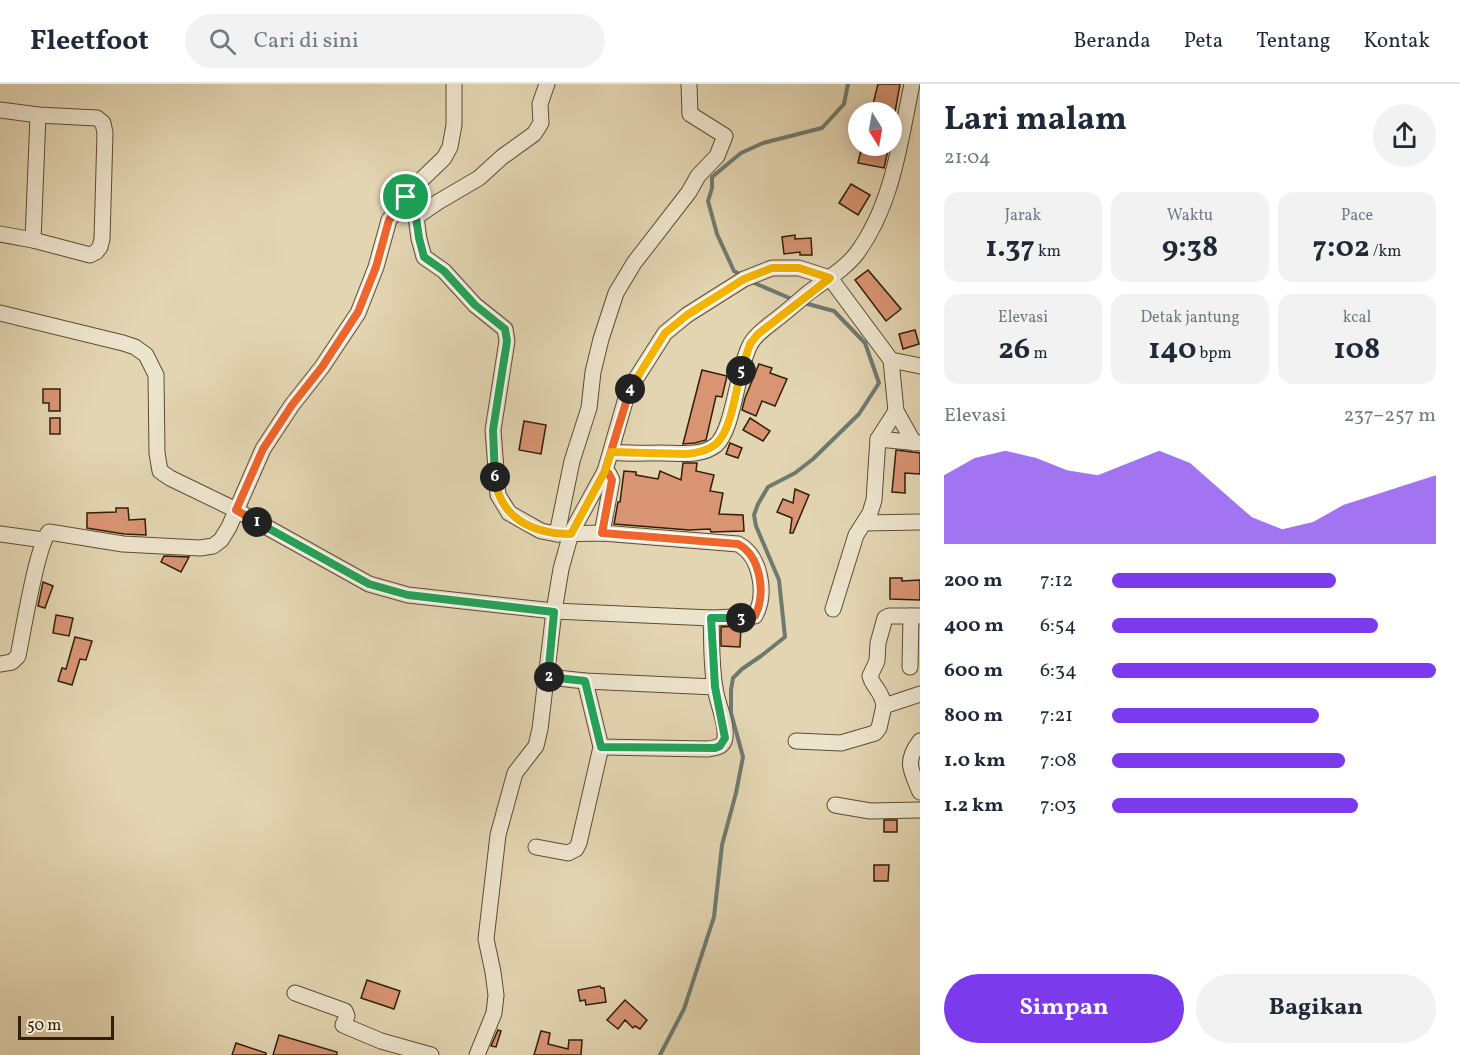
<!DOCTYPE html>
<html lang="id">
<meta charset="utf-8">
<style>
body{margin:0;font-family:Vollkorn,serif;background:#f2f2f3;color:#1f2937;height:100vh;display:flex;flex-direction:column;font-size:22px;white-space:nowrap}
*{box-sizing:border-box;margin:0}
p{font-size:20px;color:#747a83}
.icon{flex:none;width:33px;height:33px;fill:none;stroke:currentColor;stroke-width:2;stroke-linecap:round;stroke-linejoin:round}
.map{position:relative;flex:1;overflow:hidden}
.side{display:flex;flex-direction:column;background:#fff;width:540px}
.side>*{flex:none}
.needle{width:39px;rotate:169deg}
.fabs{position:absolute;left:848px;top:18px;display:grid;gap:12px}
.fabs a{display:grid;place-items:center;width:54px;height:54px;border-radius:50%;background:#fff;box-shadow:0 3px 15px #0003;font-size:30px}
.scale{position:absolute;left:18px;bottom:15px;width:96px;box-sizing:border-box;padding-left:6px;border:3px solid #321f07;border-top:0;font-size:16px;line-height:21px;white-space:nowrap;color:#321f07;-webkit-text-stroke:4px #ede4cd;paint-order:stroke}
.pin{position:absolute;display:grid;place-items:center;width:51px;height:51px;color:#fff;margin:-26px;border:3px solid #fff;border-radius:50%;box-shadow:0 2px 6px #0007}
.km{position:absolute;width:30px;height:30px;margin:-15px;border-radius:50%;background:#222;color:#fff;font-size:16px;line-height:30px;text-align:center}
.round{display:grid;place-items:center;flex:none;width:63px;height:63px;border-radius:32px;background:#f2f2f3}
.headline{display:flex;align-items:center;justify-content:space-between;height:102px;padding:0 24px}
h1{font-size:33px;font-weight:700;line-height:45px}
.metrics{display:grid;grid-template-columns:repeat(3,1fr);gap:9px;height:102px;padding:6px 24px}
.metrics div{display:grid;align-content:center;border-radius:15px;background:#f2f2f3;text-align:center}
.metrics b{font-size:30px;font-weight:700}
.metrics small{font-size:16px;font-weight:400}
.metrics p{font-size:16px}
.chart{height:168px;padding:12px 24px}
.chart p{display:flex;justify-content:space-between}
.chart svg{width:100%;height:108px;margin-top:6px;fill:#7c3aed;opacity:.7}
.primary-button{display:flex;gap:12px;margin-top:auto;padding:12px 24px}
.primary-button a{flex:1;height:69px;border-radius:36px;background:#7c3aed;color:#fff;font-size:24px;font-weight:700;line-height:69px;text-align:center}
.primary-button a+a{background:#f2f2f3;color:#1f2937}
ul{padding:0 24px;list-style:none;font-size:20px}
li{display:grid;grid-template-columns:96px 72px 1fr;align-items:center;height:45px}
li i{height:15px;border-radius:8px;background:#7c3aed}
header{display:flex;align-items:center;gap:36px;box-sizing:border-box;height:84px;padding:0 30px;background:#fff;border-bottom:2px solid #e0e1e3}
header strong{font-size:28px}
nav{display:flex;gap:33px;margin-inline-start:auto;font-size:21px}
.search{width:420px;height:54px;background:#f2f2f3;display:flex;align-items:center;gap:15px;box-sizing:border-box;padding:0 21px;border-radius:33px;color:#747a83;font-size:22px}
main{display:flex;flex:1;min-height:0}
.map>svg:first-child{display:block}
</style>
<header>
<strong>Fleetfoot</strong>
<div class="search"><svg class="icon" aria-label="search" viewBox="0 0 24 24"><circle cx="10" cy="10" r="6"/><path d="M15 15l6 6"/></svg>Cari di sini</div>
<nav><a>Beranda</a><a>Peta</a><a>Tentang</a><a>Kontak</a></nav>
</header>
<main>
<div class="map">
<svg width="920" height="971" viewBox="0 0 920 971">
<rect width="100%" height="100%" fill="#e3d5b2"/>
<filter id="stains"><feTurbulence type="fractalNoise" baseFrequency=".00333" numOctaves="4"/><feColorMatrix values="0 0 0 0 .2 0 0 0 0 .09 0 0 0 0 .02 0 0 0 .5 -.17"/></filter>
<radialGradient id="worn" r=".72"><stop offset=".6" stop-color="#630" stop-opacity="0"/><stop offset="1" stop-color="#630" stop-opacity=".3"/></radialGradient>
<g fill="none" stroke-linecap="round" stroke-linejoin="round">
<g stroke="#6f7a6f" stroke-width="4">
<polyline points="743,192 734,187 717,150 708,117 712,104 712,93 741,69 763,59 822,44 844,20 848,0"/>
<polyline points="752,198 794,216"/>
<polyline points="660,971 684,925 714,833 722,761 736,709 743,673 731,629 731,606 733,594 742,585 761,572 785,553 779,496 756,442 754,431 758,420 768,403 795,389 813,375 859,330 879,299 865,259 834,227 804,219"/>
</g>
</g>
<g fill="#d89473" stroke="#321f07" stroke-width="1.5">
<polygon points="878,0 900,0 895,28 871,28"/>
<polygon points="862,62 888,66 884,84 858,79"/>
<polygon points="851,100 870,111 858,131 839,119"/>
<polygon points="795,151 795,155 811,154 812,171 800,171 800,168 784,170 782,153"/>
<polygon points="868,186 901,225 886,237 855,196"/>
<polygon points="915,246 919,260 903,265 899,250"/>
<polygon points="759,280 772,284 770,289 787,295 775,322 762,317 756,332 742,326 745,314"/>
<polygon points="702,286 727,292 722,313 716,312 706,356 695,359 683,360"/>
<polygon points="43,305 60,305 60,327 49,327 49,319 43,319"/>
<rect x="50" y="334" width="10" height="16"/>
<polygon points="750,334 770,347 763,357 743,346"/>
<polygon points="524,337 546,341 541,370 519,366"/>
<polygon points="730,359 742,364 738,374 726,370"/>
<polygon points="896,366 920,369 920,390 905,389 905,409 892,408"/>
<polygon points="683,379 697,379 696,387 714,391 710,407 723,409 719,430 743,431 744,447 711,448 710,445 689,446 614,440 618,418 620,418 624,387 636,388 636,391 658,395 660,387 681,396"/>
<polygon points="795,405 809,411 793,449 790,449 792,434 777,428 783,415 793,419"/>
<polygon points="116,424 128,424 129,436 145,435 146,451 124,450 87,444 87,429 116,428"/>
<polygon points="164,472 189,473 181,488 161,478"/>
<polygon points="890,494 902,494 902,497 920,496 920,516 890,515"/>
<polygon points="43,498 53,502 45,524 38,522"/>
<polygon points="56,531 73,534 69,552 53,549"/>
<polygon points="741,542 740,563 721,562 721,543"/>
<polygon points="75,553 92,557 86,576 80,575 72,601 58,597 62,584 66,585"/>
<rect x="884" y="736" width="13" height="12"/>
<polygon points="874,781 889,781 888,797 874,797"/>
<polygon points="367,896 400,907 394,925 361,914"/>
<polygon points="600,902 601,904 604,904 606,918 586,921 585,916 580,917 578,906"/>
<polygon points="625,916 647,936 640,945 635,942 633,944 625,936 618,945 607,936"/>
<polygon points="498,946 501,947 496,963 491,962"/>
<polygon points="541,947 550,949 548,960 568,965 569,956 582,956 581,971 534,971"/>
<polygon points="279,951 337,968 337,971 273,971"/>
<polygon points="236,959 266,969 266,971 232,971"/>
</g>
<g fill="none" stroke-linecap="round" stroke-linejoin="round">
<g stroke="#5e4c32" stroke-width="17">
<g id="minor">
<polyline points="0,26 38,31 97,34 103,39 105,49 102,155 100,163 96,168 90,171 33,156 0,150"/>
<polyline points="416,133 438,118 479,94 502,73 534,50 541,39 540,20 547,0"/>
<polyline points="33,156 38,31"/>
<path d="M0 229 123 259 135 263 146 271 156 291 157 369 160 387 170 394 236 426 369 500 408 511 554 527 711 534 755 532C767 510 761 472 738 460L602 449 557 450 541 447 509 429 498 411 493 346 507 257 505 245 475 221 444 187 424 173 419 155 416 133 407 113"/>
<polyline points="891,276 920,282"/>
<polyline points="878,355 920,359"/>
<path d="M611 368C627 370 645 369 662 369 678 369 701 373 716 361 734 345 737 285 750 261 754 252 762 247 769 241 783 231 795 220 808 209 825 196 844 186 857 169 893 120 900 57 912 0"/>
<polyline points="864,439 920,438"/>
<polyline points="602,449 612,396 609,390 605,387"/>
<polyline points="0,450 44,456"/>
<polyline points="557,450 572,377 589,324 593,288 601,255 616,209 634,179 689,108 698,92 717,72 725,52 690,30 689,0"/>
<polyline points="833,525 856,451 870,429 874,416 878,355 896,327"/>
<path d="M911 532H889L885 534 878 559 877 577 870 592C873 604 882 606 884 622L920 610"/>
<path d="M0 580 12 578 18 572C23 548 37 461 49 448L123 460 200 464 213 462 221 456 229 443 263 365 292 321 322 283 358 229 376 183 389 136 418 99 444 74 450 63 454 41V0"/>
<polyline points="910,583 911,532 920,532"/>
<polyline points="548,593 585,597 715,603"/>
<polyline points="796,657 841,659 875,649 879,644 884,622"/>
<path d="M920 657C904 678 911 686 920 708"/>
<path d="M601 663 707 665C715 664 724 663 725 654 727 638 717 619 715 604 711 581 712 557 711 534"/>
<polyline points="835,721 870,727 920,726"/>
<polyline points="536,763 568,769 576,765 579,759 601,663 585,597"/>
<polyline points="295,909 345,927 347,932 343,941 381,957 431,971"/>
<polyline points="477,971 494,929 496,911 493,888 486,855 498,751 515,689 536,662 540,645 554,527 561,485 571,449 605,387 628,307 665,249 687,231 744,195 772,184 799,184 830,194 891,276 896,327 914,359"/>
</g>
</g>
<use href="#minor" stroke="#ede4cd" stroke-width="15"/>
</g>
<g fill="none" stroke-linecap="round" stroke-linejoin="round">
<g stroke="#fff" stroke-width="12">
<polyline id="split-1" points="257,438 236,426 263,365 292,321 322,283 358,228 376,183 389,136 406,113"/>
</g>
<g stroke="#fff" stroke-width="12">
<polyline id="split-2" points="257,438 369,500 408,511 554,528 548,593 549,593"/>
</g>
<g stroke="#fff" stroke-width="12">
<polyline id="split-3" points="549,593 585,597 601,663 715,664 720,662 725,654 715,603 711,534 741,534"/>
</g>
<g stroke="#fff" stroke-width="12">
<path id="split-4" d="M630 305 605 387 609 390 612 396 602 449 738 460C761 472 766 510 755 532L741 534"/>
</g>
<g stroke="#fff" stroke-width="12">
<polyline id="split-5" points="630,305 665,249 687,231 744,195 772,184 799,184 830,194 758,250 750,260 741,287"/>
</g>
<g stroke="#fff" stroke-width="12">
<path id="split-6" d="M495 393C499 434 533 450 571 450L605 387 611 368 686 370C696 369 709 367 717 359 731 346 736 306 741 287"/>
</g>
<g stroke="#fff" stroke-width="12">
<polyline id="split-7" points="406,113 416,133 419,154 424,173 444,187 475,221 505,245 507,257 493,346 495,393"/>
</g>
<use href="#split-1" stroke="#f0652b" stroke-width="8"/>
<use href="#split-2" stroke="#22a559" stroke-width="8"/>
<use href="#split-3" stroke="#22a559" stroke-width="8"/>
<use href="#split-4" stroke="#f0652b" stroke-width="8"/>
<use href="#split-5" stroke="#f5b400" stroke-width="8"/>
<use href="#split-6" stroke="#f5b400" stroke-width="8"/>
<use href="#split-7" stroke="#22a559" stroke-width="8"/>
</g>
<rect width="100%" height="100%" filter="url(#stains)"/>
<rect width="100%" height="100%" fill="url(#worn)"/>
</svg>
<div class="fabs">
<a><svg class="needle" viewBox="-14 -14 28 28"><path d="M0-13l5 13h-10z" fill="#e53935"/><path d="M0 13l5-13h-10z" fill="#747a83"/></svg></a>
</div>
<div class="scale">50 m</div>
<div class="pin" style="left:406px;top:113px;background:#1e9e55"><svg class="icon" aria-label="arrive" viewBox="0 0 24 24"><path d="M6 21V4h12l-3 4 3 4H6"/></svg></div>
<b class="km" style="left:257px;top:438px">1</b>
<b class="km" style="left:549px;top:593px">2</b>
<b class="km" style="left:741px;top:534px">3</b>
<b class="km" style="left:630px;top:305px">4</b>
<b class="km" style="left:741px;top:287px">5</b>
<b class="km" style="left:495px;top:393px">6</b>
</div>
<section class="side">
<div class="headline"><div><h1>Lari malam</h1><p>21:04</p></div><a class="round"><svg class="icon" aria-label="share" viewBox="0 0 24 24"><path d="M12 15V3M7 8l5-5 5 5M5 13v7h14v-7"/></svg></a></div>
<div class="metrics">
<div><p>Jarak</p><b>1.37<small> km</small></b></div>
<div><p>Waktu</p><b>9:38</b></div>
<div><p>Pace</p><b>7:02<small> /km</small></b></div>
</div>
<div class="metrics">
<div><p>Elevasi</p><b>26<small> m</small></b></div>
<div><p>Detak jantung</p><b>140<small> bpm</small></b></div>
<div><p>kcal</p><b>108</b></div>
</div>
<div class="chart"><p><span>Elevasi</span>237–257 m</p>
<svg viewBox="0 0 160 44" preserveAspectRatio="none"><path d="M0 44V16L10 9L20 6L30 9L40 14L50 16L60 11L70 6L80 11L90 22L100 33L110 38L120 35L130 28L140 24L150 20L160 16V44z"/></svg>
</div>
<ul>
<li><b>200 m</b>7:12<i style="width:69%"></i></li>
<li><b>400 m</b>6:54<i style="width:82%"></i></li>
<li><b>600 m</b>6:34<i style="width:100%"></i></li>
<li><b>800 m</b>7:21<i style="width:64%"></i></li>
<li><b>1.0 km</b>7:08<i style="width:72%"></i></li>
<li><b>1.2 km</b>7:03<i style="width:76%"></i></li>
</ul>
<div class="primary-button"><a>Simpan</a><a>Bagikan</a></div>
</section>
</main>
